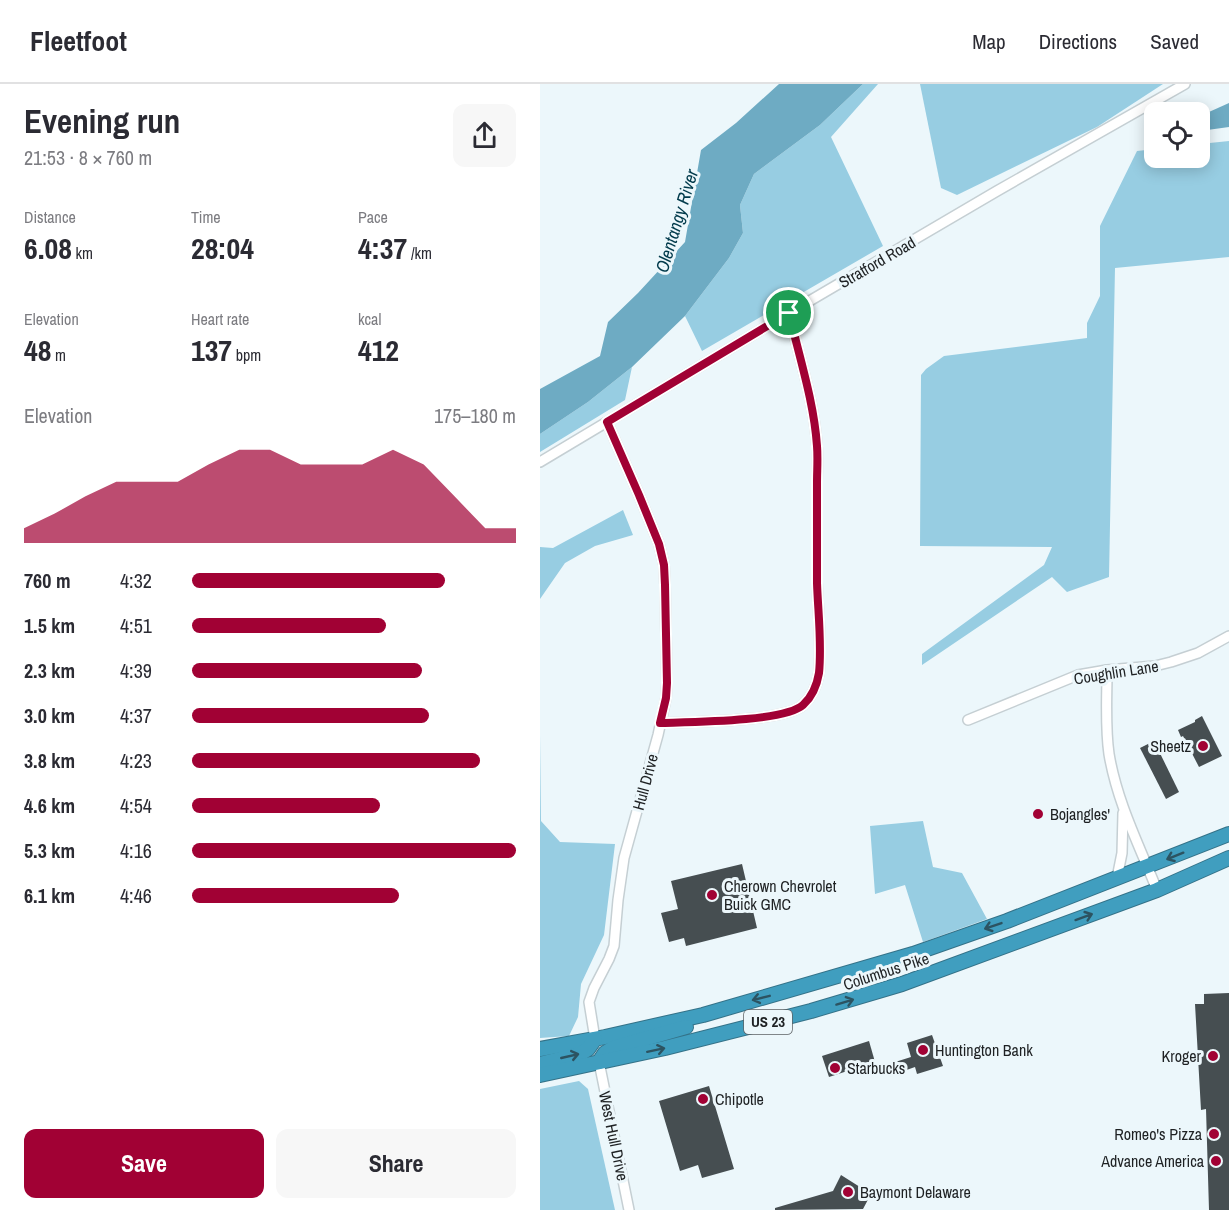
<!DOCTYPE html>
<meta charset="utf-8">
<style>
body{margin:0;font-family:"Archivo Narrow",sans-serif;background:#f7f7f7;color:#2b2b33;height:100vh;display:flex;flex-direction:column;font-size:22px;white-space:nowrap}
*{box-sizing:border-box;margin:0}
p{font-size:20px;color:#7c7c81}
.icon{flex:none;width:33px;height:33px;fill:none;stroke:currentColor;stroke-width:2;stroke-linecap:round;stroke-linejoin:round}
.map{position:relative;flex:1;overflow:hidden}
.drawer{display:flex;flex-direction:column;background:#fff;width:540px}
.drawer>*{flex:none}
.controls{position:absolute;left:604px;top:18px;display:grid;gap:12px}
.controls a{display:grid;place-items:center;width:66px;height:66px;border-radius:12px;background:#fff;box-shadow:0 3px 15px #0003;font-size:30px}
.pin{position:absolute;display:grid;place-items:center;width:51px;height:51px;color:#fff;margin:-26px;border:3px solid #fff;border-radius:50%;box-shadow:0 2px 6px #0007}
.round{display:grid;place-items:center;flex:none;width:63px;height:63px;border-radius:12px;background:#f7f7f7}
.summary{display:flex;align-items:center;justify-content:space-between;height:102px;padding:0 24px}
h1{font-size:33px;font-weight:700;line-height:45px}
.stats{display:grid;grid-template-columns:repeat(3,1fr);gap:9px;height:102px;padding:6px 24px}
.stats div{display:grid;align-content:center}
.stats b{font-size:30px;font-weight:700}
.stats small{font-size:16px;font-weight:400}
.stats p{font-size:16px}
.chart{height:168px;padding:12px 24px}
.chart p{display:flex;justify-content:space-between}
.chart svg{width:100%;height:108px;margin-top:6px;fill:#a10134;opacity:.7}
.cta{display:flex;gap:12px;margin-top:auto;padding:12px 24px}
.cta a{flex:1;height:69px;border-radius:12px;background:#a10134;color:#fff;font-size:24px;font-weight:700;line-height:69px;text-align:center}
.cta a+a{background:#f7f7f7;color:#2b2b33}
ul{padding:0 24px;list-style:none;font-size:20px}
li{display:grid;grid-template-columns:96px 72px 1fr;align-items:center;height:45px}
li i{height:15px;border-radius:8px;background:#a10134}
header{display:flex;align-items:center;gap:36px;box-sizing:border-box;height:84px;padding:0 30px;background:#fff;border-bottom:2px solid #e1e1e2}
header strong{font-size:28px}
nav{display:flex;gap:33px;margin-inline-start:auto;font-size:21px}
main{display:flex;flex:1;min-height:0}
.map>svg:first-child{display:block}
</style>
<header>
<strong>Fleetfoot</strong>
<nav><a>Map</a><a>Directions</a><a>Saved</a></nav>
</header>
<main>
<section class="drawer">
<div class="summary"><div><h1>Evening run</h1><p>21:53 · 8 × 760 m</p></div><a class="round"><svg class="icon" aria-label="share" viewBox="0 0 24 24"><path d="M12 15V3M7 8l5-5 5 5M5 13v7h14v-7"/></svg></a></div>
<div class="stats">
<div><p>Distance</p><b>6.08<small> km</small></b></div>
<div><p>Time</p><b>28:04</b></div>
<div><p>Pace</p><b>4:37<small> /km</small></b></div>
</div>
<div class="stats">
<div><p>Elevation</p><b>48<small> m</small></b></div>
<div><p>Heart rate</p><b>137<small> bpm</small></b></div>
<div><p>kcal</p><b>412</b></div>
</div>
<div class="chart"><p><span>Elevation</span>175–180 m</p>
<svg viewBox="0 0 160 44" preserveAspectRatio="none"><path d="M0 44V38L10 32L20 25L30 19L40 19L50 19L60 12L70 6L80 6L90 12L100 12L110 12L120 6L130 12L140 25L150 38L160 38V44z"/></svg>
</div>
<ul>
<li><b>760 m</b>4:32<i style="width:78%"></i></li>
<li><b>1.5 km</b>4:51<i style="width:60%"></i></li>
<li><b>2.3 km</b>4:39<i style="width:71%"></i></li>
<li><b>3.0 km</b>4:37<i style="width:73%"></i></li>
<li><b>3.8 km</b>4:23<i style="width:89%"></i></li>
<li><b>4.6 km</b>4:54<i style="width:58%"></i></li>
<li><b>5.3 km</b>4:16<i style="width:100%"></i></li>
<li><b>6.1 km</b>4:46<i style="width:64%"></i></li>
</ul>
<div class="cta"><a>Save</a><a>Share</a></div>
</section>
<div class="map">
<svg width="689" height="1126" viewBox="0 0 689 1126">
<rect width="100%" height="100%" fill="#ecf7fb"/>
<g fill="#97cde2">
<polygon points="323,0 338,0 291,53 343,162 162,267 145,232 189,174 203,149 200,121 214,90 280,41"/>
<polygon points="380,0 623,0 557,43 417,111 401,104"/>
<polygon points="689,57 689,173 575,184 569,493 527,508 512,493 382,581 382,570 504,481 512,463 380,462 381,291 386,285 404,272 547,254 547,239 560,212 560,142 597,67 615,65 615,74 660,74 660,60"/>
<polygon points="92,283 85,316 0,368 0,350 48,318"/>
<polygon points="83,426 93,451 55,462 25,479 0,515 0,463 13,464"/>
<polygon points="0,651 1,737 20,758 75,760 64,851 41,900 38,933 29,952 0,954"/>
<polygon points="383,737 393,783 422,789 447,835 383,858 365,801 335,810 330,742"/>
<polygon points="39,997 48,1005 75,1126 0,1126 0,1005"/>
</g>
<g fill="#6eabc3">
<polygon points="239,0 323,0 280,41 214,90 200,121 203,149 189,174 145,232 92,283 48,318 0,350 0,305 60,272 68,238 98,209 145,158 161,66 196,39"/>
<polygon points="689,19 689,43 660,47 660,32"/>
</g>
<g fill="#464e51">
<polygon points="662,632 682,672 659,683 643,652 641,653 638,646 655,638 655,636"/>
<polygon points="614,657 639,708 626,715 600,664"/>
<polygon points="202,780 217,844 146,862 144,854 129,858 121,829 138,825 131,797"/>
<polygon points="689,909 689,1126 669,1126 666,1025 661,1026 655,920 664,920 664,910"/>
<polygon points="392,951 403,982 377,990 375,983 355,990 352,979 371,973 367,959"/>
<polygon points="329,957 335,978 289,993 282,972"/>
<polygon points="169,1002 194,1085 162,1094 158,1081 140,1087 119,1017"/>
<polygon points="301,1091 331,1110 323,1125 235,1126 235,1124 293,1107"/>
</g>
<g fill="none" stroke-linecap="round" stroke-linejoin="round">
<g stroke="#c5cfd3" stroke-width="12">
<g id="minor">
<polyline points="0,378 249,229 457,107 645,0"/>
<path d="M567 586C567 614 565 643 569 670 577 718 599 761 617 806"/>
<polyline points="428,636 538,591 567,586 615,582 631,578 658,569 689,552"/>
<path d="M120 639C149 638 244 638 263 621 272 613 277 601 279 589 282 559 278 528 277 498 277 465 277 432 277 399 277 387 278 374 277 362 274 317 259 273 249 229"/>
<polyline points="577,794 582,769 583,729"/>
<polyline points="55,955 49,918 54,904 69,875 74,862 78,816 84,774 118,651 126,614 127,599 125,501 124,481 119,460 99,411 67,338"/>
<polyline points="59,978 89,1126"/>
</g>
</g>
<g stroke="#347288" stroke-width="16">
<g id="highway">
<polyline points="0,965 65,953 163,931 373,870 467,837 689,750"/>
<polyline points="59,978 65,969 73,964 146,943"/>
<polyline points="0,980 40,970 48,965 55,955"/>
<polyline points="0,991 125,964 271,927 362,900 617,806 689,774"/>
</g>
</g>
<use href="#minor" stroke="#fff" stroke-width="9"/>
<use href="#highway" stroke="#409ebf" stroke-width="14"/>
</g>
<defs><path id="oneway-shaft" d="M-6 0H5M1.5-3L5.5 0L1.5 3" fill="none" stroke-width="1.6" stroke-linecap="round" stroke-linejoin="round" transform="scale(1.5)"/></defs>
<g stroke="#2c5361">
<use href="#oneway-shaft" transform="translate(635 772) rotate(158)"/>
<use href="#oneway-shaft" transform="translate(544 833) rotate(-20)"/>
<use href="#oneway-shaft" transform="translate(453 842) rotate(161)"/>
<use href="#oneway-shaft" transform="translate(221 914) rotate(166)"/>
<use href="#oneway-shaft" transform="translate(305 918) rotate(-17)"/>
<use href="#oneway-shaft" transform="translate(116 966) rotate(-12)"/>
<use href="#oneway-shaft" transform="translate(30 972) rotate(-13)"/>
</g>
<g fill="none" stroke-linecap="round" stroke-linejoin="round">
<g stroke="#fff" stroke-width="12">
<path id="route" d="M249 229C259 272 274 318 277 362 278 374 277 387 277 399 277 432 277 465 277 499 278 528 282 560 279 589 277 601 272 613 263 621 244 638 149 638 120 639L126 614 127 599 125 501 124 481 119 460 99 411 67 338Z"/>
</g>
<use href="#route" stroke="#a10134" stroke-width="8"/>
</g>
<g fill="#a10134" stroke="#ecf7fb" stroke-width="2">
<circle cx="663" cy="662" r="6"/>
<circle cx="498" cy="730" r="6"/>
<circle cx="172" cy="811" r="6"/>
<circle cx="383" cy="966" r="6"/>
<circle cx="673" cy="972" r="6"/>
<circle cx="295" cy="984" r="6"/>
<circle cx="163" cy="1015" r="6"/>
<circle cx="674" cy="1050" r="6"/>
<circle cx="676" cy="1077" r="6"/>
<circle cx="308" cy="1108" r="6"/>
</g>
<g text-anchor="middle" stroke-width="6" stroke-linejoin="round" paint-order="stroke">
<rect fill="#ecf7fb" stroke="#5c6164" stroke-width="1.5" x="204" y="926" width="48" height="24" rx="4.5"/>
<g font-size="15" font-weight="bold" fill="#1e2123">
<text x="228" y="943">US 23</text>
</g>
<g font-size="16" fill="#1e2123" stroke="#ecf7fb">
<text transform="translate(337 178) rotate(-30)" y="6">Stratford Road</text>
<text transform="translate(576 588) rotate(-9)" y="6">Coughlin Lane</text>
<text transform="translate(105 698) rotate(-75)" y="6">Hull Drive</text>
<text transform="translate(346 887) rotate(-18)" y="6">Columbus Pike</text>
<text transform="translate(74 1052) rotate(78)" y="6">West Hull Drive</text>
</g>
<g font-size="16" fill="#1e2123" stroke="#ecf7fb" text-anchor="start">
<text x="651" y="668" text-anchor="end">Sheetz</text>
<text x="510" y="736">Bojangles'</text>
<text x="184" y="808">Cherown Chevrolet<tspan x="184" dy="18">Buick GMC</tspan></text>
<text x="395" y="972">Huntington Bank</text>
<text x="661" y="978" text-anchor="end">Kroger</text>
<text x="307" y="990">Starbucks</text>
<text x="175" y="1021">Chipotle</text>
<text x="662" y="1056" text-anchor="end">Romeo's Pizza</text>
<text x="664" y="1083" text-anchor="end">Advance America</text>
<text x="320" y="1114">Baymont Delaware</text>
</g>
<g font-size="18" font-style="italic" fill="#013a4b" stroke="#ecf7fb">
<text transform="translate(137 137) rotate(-73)" y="6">Olentangy River</text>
</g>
</g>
</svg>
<div class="controls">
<a><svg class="icon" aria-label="locate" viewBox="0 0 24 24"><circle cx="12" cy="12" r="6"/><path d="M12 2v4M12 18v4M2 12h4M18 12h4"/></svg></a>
</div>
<div class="pin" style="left:249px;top:229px;background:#1e9e55"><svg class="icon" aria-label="arrive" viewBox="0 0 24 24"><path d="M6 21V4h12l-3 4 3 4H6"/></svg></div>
</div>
</main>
